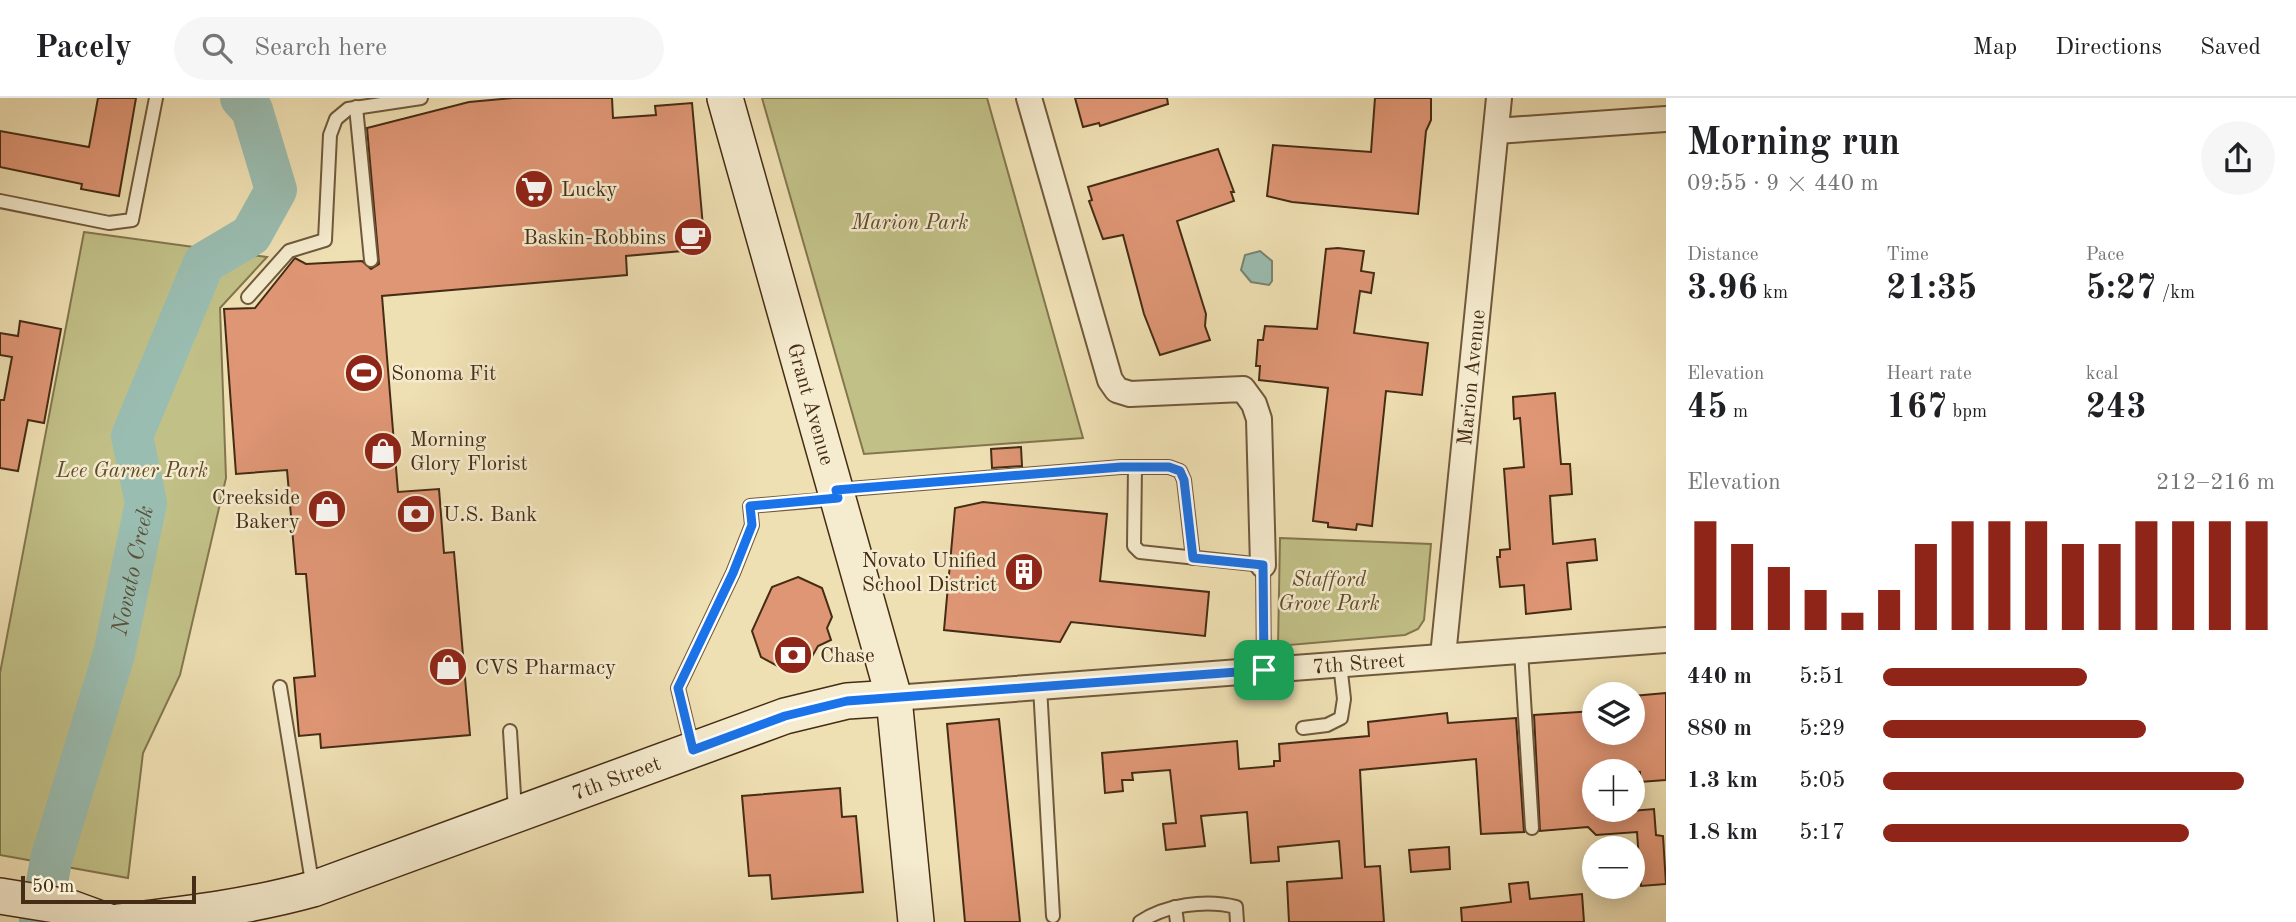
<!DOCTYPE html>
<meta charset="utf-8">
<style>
body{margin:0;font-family:"Old Standard TT",serif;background:#f6f6f6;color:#202124;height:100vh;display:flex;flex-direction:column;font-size:26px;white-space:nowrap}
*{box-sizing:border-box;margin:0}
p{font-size:23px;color:#757577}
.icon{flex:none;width:38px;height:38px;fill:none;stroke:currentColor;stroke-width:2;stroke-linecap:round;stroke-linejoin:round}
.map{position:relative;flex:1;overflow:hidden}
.sheet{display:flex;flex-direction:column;background:#fff;width:630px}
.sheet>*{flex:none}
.controls{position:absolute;left:1582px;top:584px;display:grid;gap:14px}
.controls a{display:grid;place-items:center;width:63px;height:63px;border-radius:50%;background:#fff;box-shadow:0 4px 18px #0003;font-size:35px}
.scale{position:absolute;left:21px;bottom:18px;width:175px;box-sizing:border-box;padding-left:7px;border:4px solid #452c14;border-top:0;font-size:19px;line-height:24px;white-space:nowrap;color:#452c14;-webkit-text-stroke:5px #f5ebce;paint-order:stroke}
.pin{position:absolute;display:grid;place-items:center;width:60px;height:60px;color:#fff;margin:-30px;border-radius:14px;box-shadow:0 4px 10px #0006}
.round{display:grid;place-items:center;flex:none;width:74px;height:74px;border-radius:37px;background:#f6f6f6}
.summary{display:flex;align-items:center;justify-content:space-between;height:119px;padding:0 21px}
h1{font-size:38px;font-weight:700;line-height:52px}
.stats{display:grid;grid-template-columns:repeat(3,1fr);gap:10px;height:119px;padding:7px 21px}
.stats div{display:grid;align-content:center}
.stats b{font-size:35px;font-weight:700}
.stats small{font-size:19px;font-weight:400}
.stats p{font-size:19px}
.chart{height:196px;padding:14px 21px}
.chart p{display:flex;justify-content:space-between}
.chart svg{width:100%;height:126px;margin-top:7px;stroke:#8f2418;stroke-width:6}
ul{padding:0 21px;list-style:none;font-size:23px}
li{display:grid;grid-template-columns:112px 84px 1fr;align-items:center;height:52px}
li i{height:18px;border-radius:9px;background:#8f2418}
header{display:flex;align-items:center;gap:42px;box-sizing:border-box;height:98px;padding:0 35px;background:#fff;border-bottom:2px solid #e0e0e0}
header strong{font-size:33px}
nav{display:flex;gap:38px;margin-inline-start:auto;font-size:24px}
.search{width:490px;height:63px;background:#f6f6f6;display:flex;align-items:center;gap:18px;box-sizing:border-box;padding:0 24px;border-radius:38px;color:#757577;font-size:26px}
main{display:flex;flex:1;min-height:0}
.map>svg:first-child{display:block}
</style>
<header>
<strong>Pacely</strong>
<div class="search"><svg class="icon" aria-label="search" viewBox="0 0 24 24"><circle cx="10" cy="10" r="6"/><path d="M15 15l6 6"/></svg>Search here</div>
<nav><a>Map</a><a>Directions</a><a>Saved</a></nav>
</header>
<main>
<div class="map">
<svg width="1666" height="824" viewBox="0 0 1666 824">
<rect width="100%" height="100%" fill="#efe0b3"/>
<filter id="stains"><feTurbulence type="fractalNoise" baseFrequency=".00286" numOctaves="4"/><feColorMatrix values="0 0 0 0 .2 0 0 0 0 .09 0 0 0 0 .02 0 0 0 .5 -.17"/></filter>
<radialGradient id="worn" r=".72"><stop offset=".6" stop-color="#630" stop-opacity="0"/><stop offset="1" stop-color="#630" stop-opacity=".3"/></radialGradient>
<g fill="#c1c087" stroke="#83764e" stroke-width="2">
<polygon points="762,0 987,0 1083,340 864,356"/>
<polygon points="84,134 267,159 220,210 226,380 180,577 143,655 128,780 0,757 0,575"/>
<polygon points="1280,440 1431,446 1424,522 1418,531 1405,537 1278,548"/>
</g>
<polygon fill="#9abdb1" stroke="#788372" stroke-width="2" points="1260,153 1272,163 1272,183 1269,187 1251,184 1241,172 1245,157"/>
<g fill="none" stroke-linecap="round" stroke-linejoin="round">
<path stroke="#9abdb1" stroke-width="42" id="s1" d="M40 824 51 762 114 556 146 405 132 338 204 165 251 137 276 92 252 12 241 0"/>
</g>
<g fill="#df9675" stroke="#452c14" stroke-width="2">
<polygon points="98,0 136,0 119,98 81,91 82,86 0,69 0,33 89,49"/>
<polygon points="513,0 612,0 613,20 656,17 655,8 692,5 705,151 626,158 627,177 382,198 398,394 439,391 444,455 454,454 470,637 321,650 320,636 299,638 294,580 315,578 306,476 296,476 287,372 236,376 224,211 255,210 295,160 306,166 362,163 371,171 379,166 367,30 469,4"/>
<polygon points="1075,0 1167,0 1168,6 1100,28 1099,25 1083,29"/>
<polygon points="1375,0 1431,0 1431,22 1426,33 1418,116 1292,104 1267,98 1273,47 1371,54"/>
<polygon points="1218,51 1234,94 1231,94 1234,103 1177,123 1206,216 1205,228 1210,242 1160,257 1144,216 1123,137 1103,141 1089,103 1092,102 1088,89"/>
<polygon points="1338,150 1364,153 1361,173 1374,175 1371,195 1360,193 1354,235 1428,245 1422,297 1386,293 1372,428 1357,426 1356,432 1328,429 1328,425 1313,423 1328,290 1259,282 1260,268 1256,268 1258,242 1263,242 1265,228 1317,231 1326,151"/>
<polygon points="20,223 61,231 44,325 28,322 18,373 0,370 0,302 4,302 12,259 0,257 0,235 18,238"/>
<polygon points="1555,295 1561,366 1570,366 1572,396 1550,398 1553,446 1595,441 1597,462 1567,465 1571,511 1526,516 1524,487 1500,489 1497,459 1500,459 1500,452 1510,451 1504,371 1524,369 1520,320 1514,321 1513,299"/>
<polygon points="1021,349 1022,368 992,370 991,351"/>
<polygon points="983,404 1107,416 1100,483 1209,494 1205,538 1071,524 1060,544 944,532 955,410"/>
<polygon points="798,479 822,490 832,519 827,530 831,542 818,548 810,562 783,571 761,559 752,533 772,489"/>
<polygon points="1666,595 1666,682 1640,684 1640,674 1594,674 1594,716 1654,711 1656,737 1663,738 1666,786 1641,788 1637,734 1596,737 1588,729 1540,733 1534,617 1594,613 1594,635 1636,635 1633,598"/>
<polygon points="1447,615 1448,625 1516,620 1524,734 1481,736 1476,661 1360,672 1365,769 1380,768 1384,824 1289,824 1287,784 1342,780 1339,743 1278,749 1279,763 1251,765 1247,714 1201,718 1205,748 1166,752 1163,726 1176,725 1170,672 1132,675 1133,682 1122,682 1123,693 1105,695 1102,655 1237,643 1239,671 1274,668 1274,663 1280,663 1279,646 1369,638 1368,624"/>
<polygon points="999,621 1020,824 965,824 947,626"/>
<polygon points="840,690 842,719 856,718 863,794 772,801 770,777 749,778 742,698"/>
<polygon points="1449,749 1450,771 1411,774 1409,752"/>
<polygon points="1528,784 1530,801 1582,796 1584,824 1462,824 1461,810 1511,804 1509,786"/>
</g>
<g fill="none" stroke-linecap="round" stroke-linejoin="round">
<g stroke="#70593c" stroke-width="16">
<g id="lane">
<polyline points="356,9 371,162"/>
<polyline points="0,103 109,125 132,122 156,0"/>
<polyline points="248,199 289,153 325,142 330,37 336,21 348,11 421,0"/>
<polyline points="1135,369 1134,448 1140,454 1263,467 1264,572"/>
<polyline points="837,392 1121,369 1169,369 1180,373 1184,382 1193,460"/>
<polyline points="1521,553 1532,730"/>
<polyline points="280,589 313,790"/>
<polyline points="1040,589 1053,818"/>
<polyline points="1303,630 1327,627 1341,620 1344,601 1340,566"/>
<polyline points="510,633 515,713"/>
<polyline points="692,648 678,590 733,475 752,427 750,408 834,401"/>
<polyline points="1175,809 1177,824"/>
<path d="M1140 824C1165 807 1206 801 1236 809L1237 824"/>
</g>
</g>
<g stroke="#70593c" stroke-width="28">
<g id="street">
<polyline points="1029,0 1110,282 1117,292 1130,296 1243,291 1254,306 1259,321 1263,467"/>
<polyline points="1496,33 1666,21"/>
<path id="s2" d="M1443 558 1499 0"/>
<path id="s3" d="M894 600 1666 542"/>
</g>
</g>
<g stroke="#452c14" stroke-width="38">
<g id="secondary">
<path id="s4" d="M725 0 894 600 916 824"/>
<polyline points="0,798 68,809 109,824"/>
<path id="s5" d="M119 824C186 816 248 809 313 791L785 618 847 603 894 600"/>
</g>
</g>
<use href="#lane" stroke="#f5ebce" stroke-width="12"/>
<use href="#street" stroke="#f5ebce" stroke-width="24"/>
<use href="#secondary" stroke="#f5ebce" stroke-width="35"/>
</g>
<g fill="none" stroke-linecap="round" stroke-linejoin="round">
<g stroke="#fff" stroke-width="14">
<polygon id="route" points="1121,369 1169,369 1180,373 1184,382 1193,460 1263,467 1264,572 847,603 785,618 693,652 678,590 733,475 752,427 750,408 838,400 836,392"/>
</g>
<use href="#route" stroke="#1a73e8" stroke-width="9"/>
</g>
<defs>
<g id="supermarket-disc" transform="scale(2.0125)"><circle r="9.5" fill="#8f2418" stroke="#f5ebce"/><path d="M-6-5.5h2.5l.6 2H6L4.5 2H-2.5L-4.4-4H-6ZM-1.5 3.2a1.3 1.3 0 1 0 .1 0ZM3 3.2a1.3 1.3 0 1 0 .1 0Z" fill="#fff"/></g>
<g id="cafe-disc" transform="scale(2.0125)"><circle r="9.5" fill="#8f2418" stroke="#f5ebce"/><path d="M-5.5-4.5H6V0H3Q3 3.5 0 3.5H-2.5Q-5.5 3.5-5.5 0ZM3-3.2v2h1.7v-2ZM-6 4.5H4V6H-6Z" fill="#fff"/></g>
<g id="stadium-disc" transform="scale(2.0125)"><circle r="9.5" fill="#8f2418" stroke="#f5ebce"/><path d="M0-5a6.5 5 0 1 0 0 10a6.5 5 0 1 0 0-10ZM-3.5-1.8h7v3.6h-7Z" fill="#fff"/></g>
<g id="shop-disc" transform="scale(2.0125)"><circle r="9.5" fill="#8f2418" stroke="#f5ebce"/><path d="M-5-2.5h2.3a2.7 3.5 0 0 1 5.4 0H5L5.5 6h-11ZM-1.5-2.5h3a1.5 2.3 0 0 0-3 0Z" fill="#fff"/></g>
<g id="bank-disc" transform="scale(2.0125)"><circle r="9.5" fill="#8f2418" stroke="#f5ebce"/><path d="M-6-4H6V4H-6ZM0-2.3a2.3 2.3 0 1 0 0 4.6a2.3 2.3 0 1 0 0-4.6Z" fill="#fff"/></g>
<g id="building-disc" transform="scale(2.0125)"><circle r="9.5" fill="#8f2418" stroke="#f5ebce"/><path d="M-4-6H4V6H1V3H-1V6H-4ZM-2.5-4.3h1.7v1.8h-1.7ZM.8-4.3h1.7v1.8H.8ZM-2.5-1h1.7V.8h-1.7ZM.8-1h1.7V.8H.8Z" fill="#fff"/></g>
</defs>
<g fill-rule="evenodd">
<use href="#supermarket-disc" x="534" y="91"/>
<use href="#cafe-disc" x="693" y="139"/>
<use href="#stadium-disc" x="364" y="275"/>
<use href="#shop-disc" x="383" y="353"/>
<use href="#shop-disc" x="327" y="411"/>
<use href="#bank-disc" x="416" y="416"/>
<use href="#building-disc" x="1024" y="474"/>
<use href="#bank-disc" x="793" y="557"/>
<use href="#shop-disc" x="448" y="569"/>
</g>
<g text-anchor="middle" stroke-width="5" stroke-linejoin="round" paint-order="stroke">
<g font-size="21" fill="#452c14" stroke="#f5ebce" text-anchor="start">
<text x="561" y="98">Lucky</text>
<text x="666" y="146" text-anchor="end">Baskin-Robbins</text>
<text x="391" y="282">Sonoma Fit</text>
<text x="410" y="348">Morning<tspan x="410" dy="24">Glory Florist</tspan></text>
<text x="300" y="406" text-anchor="end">Creekside<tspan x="300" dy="24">Bakery</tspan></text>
<text x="443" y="423">U.S. Bank</text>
<text x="997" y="469" text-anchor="end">Novato Unified<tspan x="997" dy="24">School District</tspan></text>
<text x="820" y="564">Chase</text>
<text x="475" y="576">CVS Pharmacy</text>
</g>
<g font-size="21" font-style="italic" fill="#5e4a2b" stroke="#f5ebce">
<text x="910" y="131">Marion Park</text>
<text x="132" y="379">Lee Garner Park</text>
<text x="1329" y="488">Stafford<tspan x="1329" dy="24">Grove Park</tspan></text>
</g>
<g font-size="21" fill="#452c14" stroke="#f5ebce">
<text dy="7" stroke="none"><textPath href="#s2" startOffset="280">Marion Avenue</textPath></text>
<text dy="7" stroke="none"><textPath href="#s4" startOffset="318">Grant Avenue</textPath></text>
<text dy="7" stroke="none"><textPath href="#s3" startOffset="466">7th Street</textPath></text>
<text dy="7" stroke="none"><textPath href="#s5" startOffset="520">7th Street</textPath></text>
</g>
<g font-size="23" font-style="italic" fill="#5a503b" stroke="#f5ebce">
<text dy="8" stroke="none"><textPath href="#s1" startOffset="364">Novato Creek</textPath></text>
</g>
</g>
<rect width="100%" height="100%" filter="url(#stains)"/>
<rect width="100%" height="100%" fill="url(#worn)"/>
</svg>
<div class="controls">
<a><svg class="icon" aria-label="layers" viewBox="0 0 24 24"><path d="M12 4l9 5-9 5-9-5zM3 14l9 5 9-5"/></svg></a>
<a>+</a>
<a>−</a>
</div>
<div class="scale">50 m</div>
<div class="pin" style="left:1264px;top:572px;background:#1e9e55"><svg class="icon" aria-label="arrive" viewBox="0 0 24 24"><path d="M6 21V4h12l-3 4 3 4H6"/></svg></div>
</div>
<section class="sheet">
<div class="summary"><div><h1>Morning run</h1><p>09:55 · 9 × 440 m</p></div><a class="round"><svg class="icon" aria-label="share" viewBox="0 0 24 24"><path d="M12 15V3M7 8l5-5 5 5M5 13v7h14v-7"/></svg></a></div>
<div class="stats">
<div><p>Distance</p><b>3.96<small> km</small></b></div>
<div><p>Time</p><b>21:35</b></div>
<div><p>Pace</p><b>5:27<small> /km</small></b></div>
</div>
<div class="stats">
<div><p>Elevation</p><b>45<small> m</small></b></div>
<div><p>Heart rate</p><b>167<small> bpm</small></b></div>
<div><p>kcal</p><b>243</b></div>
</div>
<div class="chart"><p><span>Elevation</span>212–216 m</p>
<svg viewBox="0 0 160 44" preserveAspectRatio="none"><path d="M5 44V6M15 44V14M25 44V22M35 44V30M45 44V38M55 44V30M65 44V14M75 44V6M85 44V6M95 44V6M105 44V14M115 44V14M125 44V6M135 44V6M145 44V6M155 44V6"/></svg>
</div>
<ul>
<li><b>440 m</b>5:51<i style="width:52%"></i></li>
<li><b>880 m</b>5:29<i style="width:67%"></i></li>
<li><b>1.3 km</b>5:05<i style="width:92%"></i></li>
<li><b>1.8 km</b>5:17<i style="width:78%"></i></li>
</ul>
</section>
</main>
